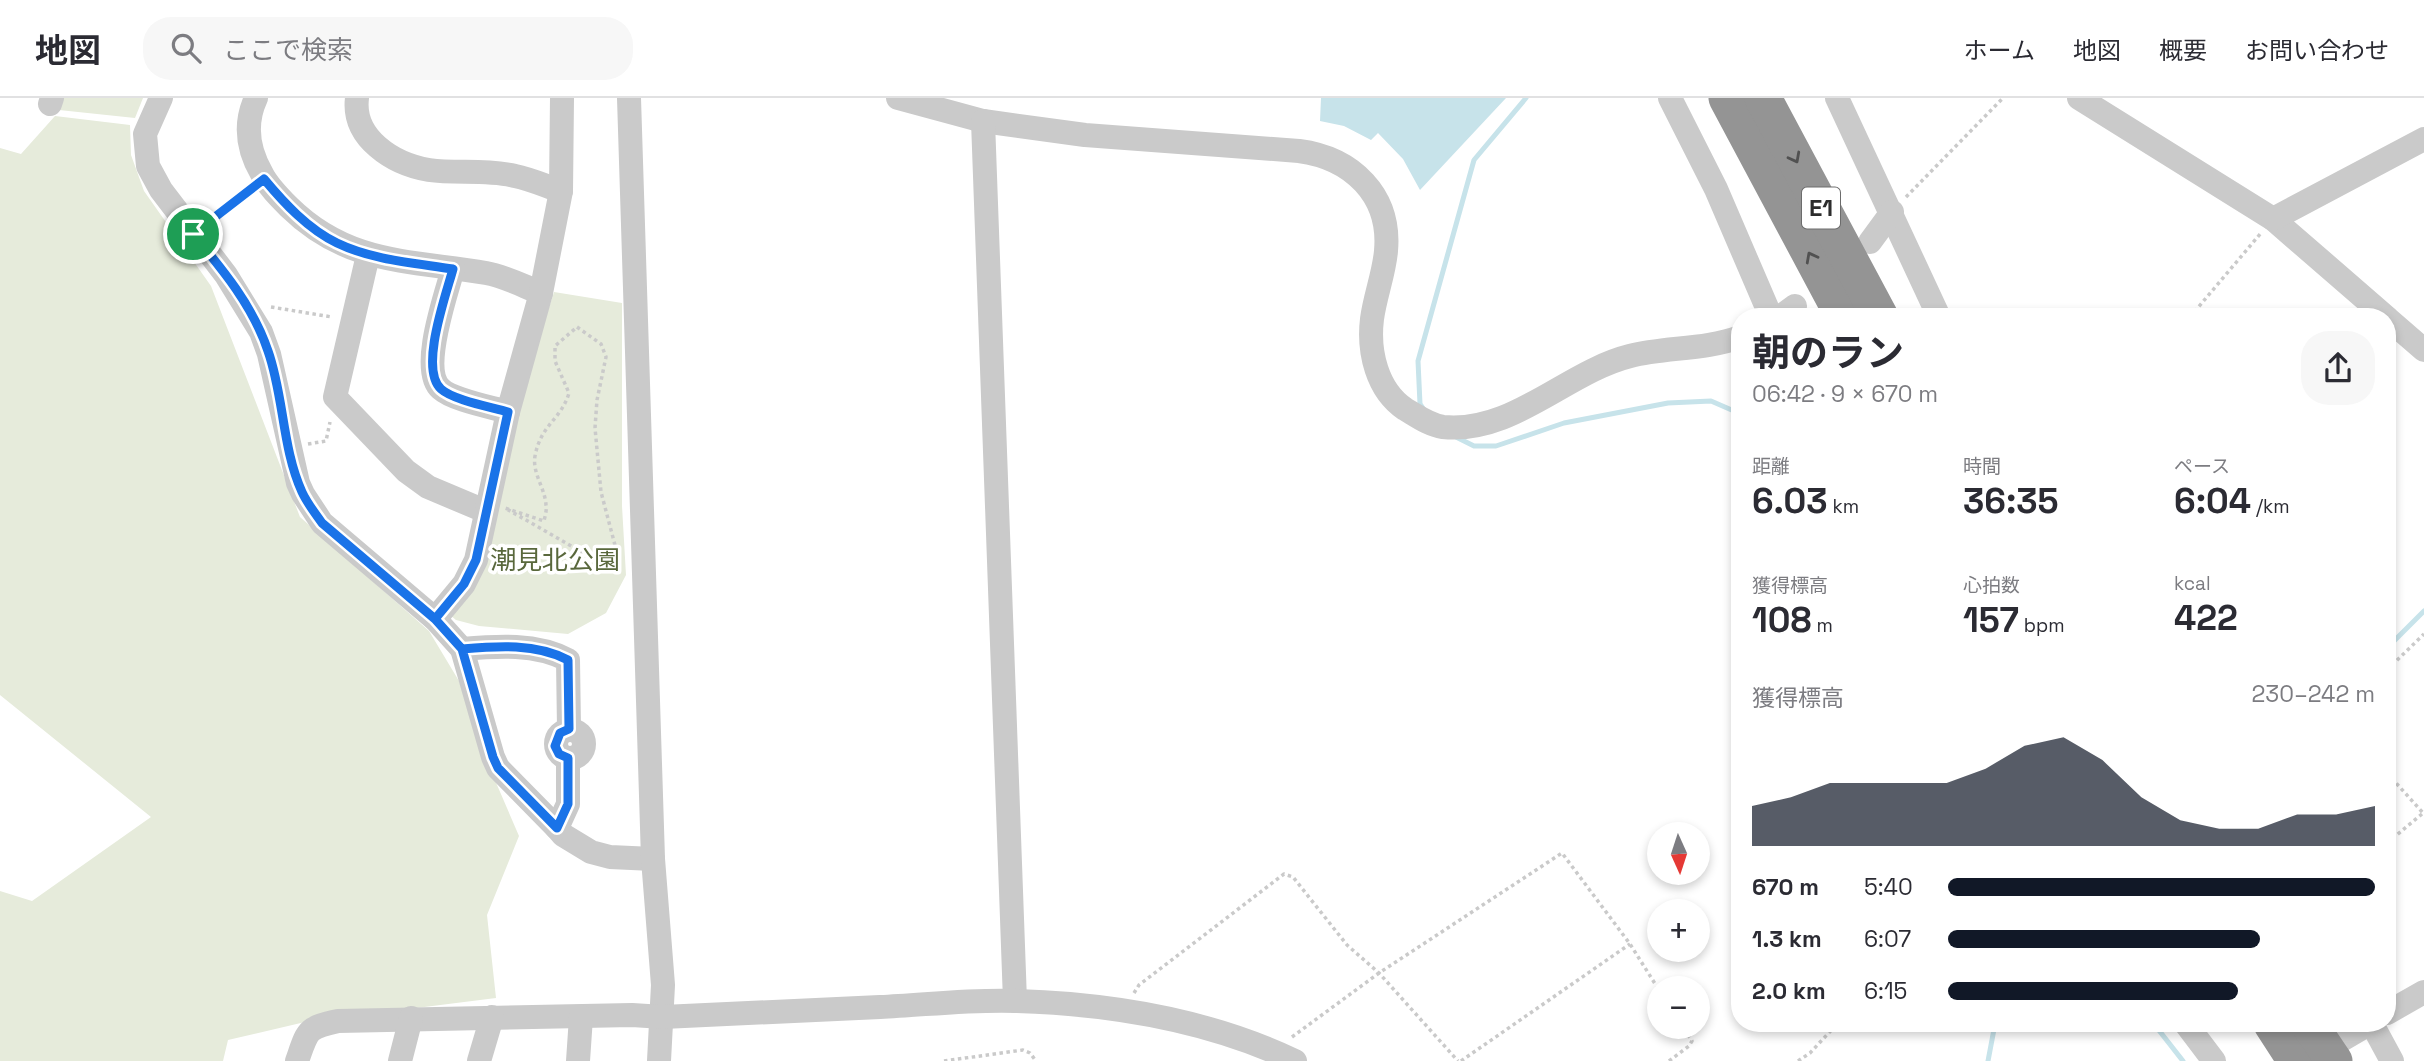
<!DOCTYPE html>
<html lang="ja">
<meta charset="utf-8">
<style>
body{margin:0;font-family:"Space Grotesk","Noto Sans JP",sans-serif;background:#f7f7f7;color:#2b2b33;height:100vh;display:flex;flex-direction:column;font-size:26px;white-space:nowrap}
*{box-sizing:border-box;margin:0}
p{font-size:23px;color:#7c7c81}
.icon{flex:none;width:38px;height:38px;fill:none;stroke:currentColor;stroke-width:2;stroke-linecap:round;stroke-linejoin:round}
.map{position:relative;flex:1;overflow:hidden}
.panel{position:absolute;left:1731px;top:210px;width:665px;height:724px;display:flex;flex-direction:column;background:#fff;border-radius:28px;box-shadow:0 4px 10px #0003}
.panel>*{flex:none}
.needle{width:46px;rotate:177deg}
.buttons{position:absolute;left:1647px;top:724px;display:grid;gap:14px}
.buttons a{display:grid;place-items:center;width:63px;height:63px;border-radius:50%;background:#fff;box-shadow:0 4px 10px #0003;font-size:35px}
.pin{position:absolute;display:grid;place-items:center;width:60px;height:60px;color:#fff;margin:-30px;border:4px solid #fff;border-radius:50%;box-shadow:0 2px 7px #0007}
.round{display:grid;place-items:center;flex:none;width:74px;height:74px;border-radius:28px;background:#f7f7f7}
.overview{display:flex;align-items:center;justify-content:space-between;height:119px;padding:0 21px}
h1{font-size:38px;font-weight:700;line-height:52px}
.figures{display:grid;grid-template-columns:repeat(3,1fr);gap:10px;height:119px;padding:7px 21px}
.figures div{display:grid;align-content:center}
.figures b{font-size:35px;font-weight:700}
.figures small{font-size:19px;font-weight:400}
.figures p{font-size:19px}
.chart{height:196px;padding:14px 21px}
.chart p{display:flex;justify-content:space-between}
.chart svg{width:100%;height:126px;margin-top:7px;fill:#111827;opacity:.7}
ul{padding:0 21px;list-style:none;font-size:23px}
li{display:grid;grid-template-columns:112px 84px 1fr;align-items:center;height:52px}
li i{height:18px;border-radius:9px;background:#111827}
header{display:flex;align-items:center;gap:42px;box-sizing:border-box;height:98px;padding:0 35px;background:#fff;border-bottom:2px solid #e1e1e2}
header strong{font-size:33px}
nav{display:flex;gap:38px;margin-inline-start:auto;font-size:24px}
.search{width:490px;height:63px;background:#f7f7f7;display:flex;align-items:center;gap:18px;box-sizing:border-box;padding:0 24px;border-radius:28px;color:#7c7c81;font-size:26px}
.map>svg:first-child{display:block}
</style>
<header>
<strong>地図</strong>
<div class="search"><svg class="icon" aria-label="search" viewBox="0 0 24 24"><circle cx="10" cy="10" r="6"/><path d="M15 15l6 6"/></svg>ここで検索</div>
<nav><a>ホーム</a><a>地図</a><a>概要</a><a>お問い合わせ</a></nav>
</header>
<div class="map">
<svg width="2424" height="963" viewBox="0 0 2424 963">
<rect width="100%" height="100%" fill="#fff"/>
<g fill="#e6ebdb">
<polygon points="62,0 143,0 135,20 59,12"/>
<polygon points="55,18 130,27 131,57 144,93 211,188 300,419 429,533 459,583 491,673 519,738 487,817 496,900 305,924 228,942 223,963 0,963 0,793 32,803 151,719 0,597 0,50 21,56"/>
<polygon points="554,194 622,205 622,408 626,477 606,515 568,536 479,528 456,522 450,517"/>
</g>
<polygon fill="#c7e3ea" points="1321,0 1506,0 1420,92 1403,61 1378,35 1371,42 1344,28 1320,23"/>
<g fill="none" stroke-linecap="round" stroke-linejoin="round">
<g stroke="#c7e3ea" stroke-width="5">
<polyline points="1424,312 1420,306 1418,263 1474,62 1526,0"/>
<polyline points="1454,338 1474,348 1496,348 1564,325 1668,305 1711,303 1734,313 1740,319"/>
<polyline points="2387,550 2424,513"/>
<polyline points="2154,926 2183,963"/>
<polyline points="1988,963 1995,926"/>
</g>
<g stroke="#cacaca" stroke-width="3.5" stroke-dasharray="3.5 3.5" stroke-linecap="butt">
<polyline points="1906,99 2003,0"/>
<polyline points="209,124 250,93"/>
<polyline points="271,209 332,219"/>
<polyline points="2190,219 2261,135"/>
<path d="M577 229 601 246 606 259 597 302 595 330 601 394 616 451 613 472 505 410 544 423C545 418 547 412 546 407 545 390 532 375 535 358 541 326 561 322 569 295L555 263V248Z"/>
<polyline points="308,346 326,343 330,324"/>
<polyline points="2387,572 2424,536"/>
<polyline points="2387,675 2424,716"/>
<polyline points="2387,745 2422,716"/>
<polyline points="1134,895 1139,887 1284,776 1293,779 1347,847 1379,875 1458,963"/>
<polyline points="1292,939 1379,875 1562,755 1630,846 1659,892"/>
<polyline points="944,963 1023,952 1030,955 1036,963"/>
<polyline points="1461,963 1630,846"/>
<polyline points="1669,963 1689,948 1692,943 1683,929"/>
<polyline points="1798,963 1810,955 1837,926"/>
</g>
<g stroke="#cacaca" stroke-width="24">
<polyline points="161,0 145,36 148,68 161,92 226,177 261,234 269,256 298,385 303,396 322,425 435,521 462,551 493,659 498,670 557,730 563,737 591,754 610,759 653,761"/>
<path d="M256 0C244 26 248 52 262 76 268 88 279 99 289 109 348 167 410 162 486 175 504 178 523 188 541 195"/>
<path d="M357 0C352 40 393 66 429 72 456 76 486 71 515 78 530 81 546 88 561 93"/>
<polyline points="629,0 653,761 663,887 659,963"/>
<path d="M898 0 983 23 1085 37 1299 53C1352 60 1391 97 1386 153 1384 176 1375 198 1372 221 1368 254 1377 292 1405 311 1417 318 1429 327 1443 329 1513 336 1566 274 1630 258 1665 249 1705 252 1740 239"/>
<polyline points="1670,0 1716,91 1771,219"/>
<polyline points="1837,0 1939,219"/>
<polyline points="2079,0 2273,121 2386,219"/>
<polyline points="50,6 52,0"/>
<polyline points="983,23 1015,903"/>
<polyline points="2273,121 2424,41"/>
<polyline points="1870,144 1892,114"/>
<polyline points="368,157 335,299 406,373 428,389 485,413"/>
<path d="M453 171C446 197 419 272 441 291 453 302 491 309 508 314"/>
<polyline points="1780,219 1795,208"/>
<polyline points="2387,220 2424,252"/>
<polyline points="435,521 464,486 476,462 508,314 541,195 561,93 562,0"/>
<path d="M462 551C497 548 536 545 568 562L569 631"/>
<circle cx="570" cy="646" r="14"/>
<polyline points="557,730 568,706 568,660"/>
<polyline points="2387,915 2424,894"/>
<polyline points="2186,926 2214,963"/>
<polyline points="2372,926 2392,963"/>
<polyline points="2340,943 2369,926"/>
<path d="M297 963C308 932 306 930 338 923L632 917 663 919C735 916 807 913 880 909 925 907 972 901 1017 903 1112 906 1209 922 1295 963"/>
<polyline points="400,963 411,920"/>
<polyline points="479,963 492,919"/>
<polyline points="578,963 581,919"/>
</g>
<g stroke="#949494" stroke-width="37">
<polyline points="1727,0 1844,219"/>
<polyline points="1763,0 1880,219"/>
<polyline points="2272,926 2296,963"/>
<polyline points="2309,926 2334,963"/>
</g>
</g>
<defs><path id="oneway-chevron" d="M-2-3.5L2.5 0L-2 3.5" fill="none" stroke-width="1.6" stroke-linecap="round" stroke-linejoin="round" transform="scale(1.75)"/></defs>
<g stroke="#515151">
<use href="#oneway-chevron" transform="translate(1795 60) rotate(62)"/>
<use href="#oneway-chevron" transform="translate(1811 159) rotate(-118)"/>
</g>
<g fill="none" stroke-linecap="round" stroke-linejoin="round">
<g stroke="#fff" stroke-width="14">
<path id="route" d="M193 136C223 172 253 208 268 253 284 298 282 350 302 394 307 405 315 415 322 425L435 521 462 551 493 659 498 670 557 730 568 706V660L559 656 555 648 560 635 569 631 568 562C536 545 497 548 462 551L435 521 464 486 476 462 508 314C491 309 453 302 441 291 419 271 446 197 453 171 415 165 372 162 337 145 308 131 284 105 264 81L193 136"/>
</g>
<use href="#route" stroke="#1a73e8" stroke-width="9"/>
</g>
<g text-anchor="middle" stroke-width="7" stroke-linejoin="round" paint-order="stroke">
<rect fill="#fff" stroke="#6c6c6c" stroke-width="2" x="1802" y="89.5" width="38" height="41" rx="5"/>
<g font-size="24" font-weight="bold" fill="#2d2d2d">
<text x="1821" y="118">E1</text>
</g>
<g font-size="26" fill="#59683c" stroke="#fff">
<text x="555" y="471">潮見北公園</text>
</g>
</g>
</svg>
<div class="buttons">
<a><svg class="needle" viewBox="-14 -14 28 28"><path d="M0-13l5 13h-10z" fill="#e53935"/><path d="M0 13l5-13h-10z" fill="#7c7c81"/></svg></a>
<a>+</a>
<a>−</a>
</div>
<div class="pin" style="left:193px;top:136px;background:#1e9e55"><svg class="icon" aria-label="arrive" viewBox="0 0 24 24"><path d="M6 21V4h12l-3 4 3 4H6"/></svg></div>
<section class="panel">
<div class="overview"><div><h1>朝のラン</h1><p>06:42 · 9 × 670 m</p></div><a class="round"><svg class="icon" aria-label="share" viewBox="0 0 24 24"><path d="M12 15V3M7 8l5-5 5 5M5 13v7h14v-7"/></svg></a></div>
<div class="figures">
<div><p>距離</p><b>6.03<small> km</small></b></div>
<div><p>時間</p><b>36:35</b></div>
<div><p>ペース</p><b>6:04<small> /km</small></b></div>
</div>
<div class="figures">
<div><p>獲得標高</p><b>108<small> m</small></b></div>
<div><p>心拍数</p><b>157<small> bpm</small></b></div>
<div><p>kcal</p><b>422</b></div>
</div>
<div class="chart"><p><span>獲得標高</span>230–242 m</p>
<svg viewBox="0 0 160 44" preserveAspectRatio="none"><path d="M0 44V30L10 27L20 22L30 22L40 22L50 22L60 17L70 9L80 6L90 14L100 27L110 35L120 38L130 38L140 33L150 33L160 30V44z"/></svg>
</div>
<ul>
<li><b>670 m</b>5:40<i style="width:100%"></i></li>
<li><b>1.3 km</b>6:07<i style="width:73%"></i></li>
<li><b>2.0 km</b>6:15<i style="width:68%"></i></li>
</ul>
</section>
</div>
